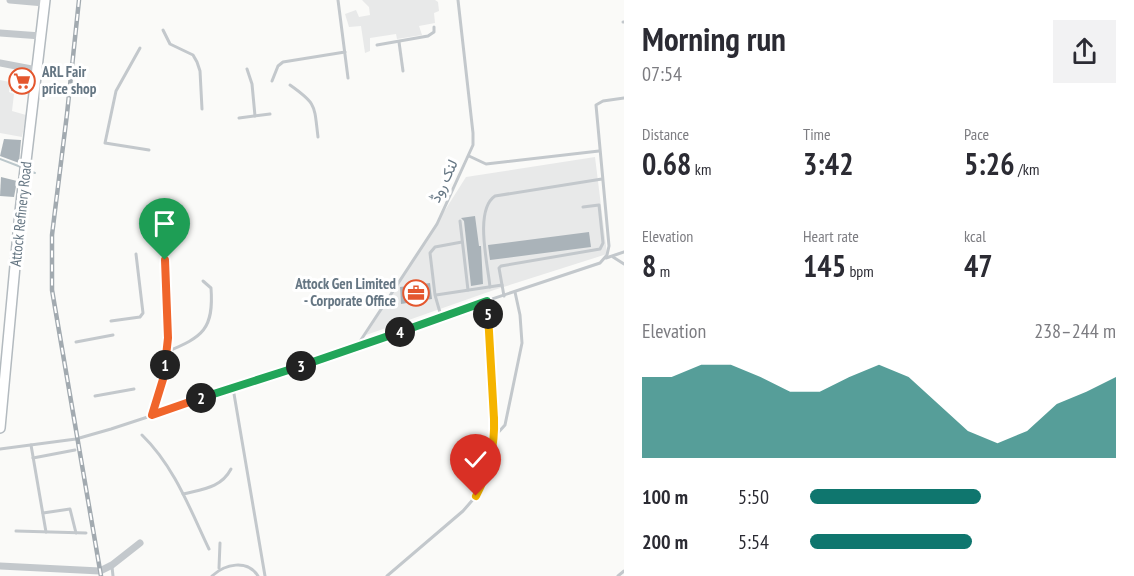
<!DOCTYPE html>
<meta charset="utf-8">
<style>
body{margin:0;font-family:"PT Sans Narrow",Vazirmatn,sans-serif;background:#f2f2f3;color:#2b2b33;height:100vh;display:flex;flex-direction:column;font-size:22px;white-space:nowrap}
*{box-sizing:border-box;margin:0}
p{font-size:20px;color:#7c7c81}
.icon{flex:none;width:33px;height:33px;fill:none;stroke:currentColor;stroke-width:2;stroke-linecap:round;stroke-linejoin:round}
.map{position:relative;flex:1;overflow:hidden}
.side{display:flex;flex-direction:column;background:#fff;width:510px}
.side>*{flex:none}
.pin{position:absolute;display:grid;place-items:center;width:51px;height:51px;color:#fff;margin:-62px -26px;border-radius:50% 50% 50% 0;rotate:-45deg;box-shadow:0 0 6px #0007}
.pin .icon{rotate:45deg}
.km{position:absolute;width:30px;height:30px;margin:-15px;border-radius:50%;background:#222;color:#fff;font-size:16px;line-height:30px;text-align:center}
.round{display:grid;place-items:center;flex:none;width:63px;height:63px;border-radius:0px;background:#f2f2f3}
.summary{display:flex;align-items:center;justify-content:space-between;height:102px;padding:0 18px}
h1{font-size:33px;font-weight:700;line-height:45px}
.stats{display:grid;grid-template-columns:repeat(3,1fr);gap:9px;height:102px;padding:6px 18px}
.stats div{display:grid;align-content:center}
.stats b{font-size:30px;font-weight:700}
.stats small{font-size:16px;font-weight:400}
.stats p{font-size:16px}
.chart{height:168px;padding:12px 18px}
.chart p{display:flex;justify-content:space-between}
.chart svg{width:100%;height:108px;margin-top:6px;fill:#0f766e;opacity:.7}
ul{padding:0 18px;list-style:none;font-size:20px}
li{display:grid;grid-template-columns:96px 72px 1fr;align-items:center;height:45px}
li i{height:15px;border-radius:8px;background:#0f766e}
main{display:flex;flex:1;min-height:0}
.map>svg:first-child{display:block}
</style>
<main>
<div class="map">
<svg width="624" height="576" viewBox="0 0 624 576">
<rect width="100%" height="100%" fill="#fafaf8"/>
<g fill="#e8e9e9">
<polygon points="362,0 435,0 438,2 439,11 434,13 435,23 419,26 422,35 397,39 396,34 370,38 370,51 365,53 361,26 349,27 345,14 356,10 359,17 370,15 369,7"/>
<polygon points="0,71 0,80 10,82 9,92 14,94 12,111 26,115 22,137 0,133"/>
<polygon points="595,157 607,254 494,290 366,335 466,177"/>
</g>
<g fill="none" stroke-linecap="round" stroke-linejoin="round">
<g stroke="#bbc7cb" stroke-width="2">
<polyline points="0,159 21,167"/>
<polyline points="27,170 35,173"/>
</g>
</g>
<g fill="#aab3b9">
<polygon points="13,75 29,77 27,93 11,91"/>
<polygon points="4,139 21,140 19,163 0,156"/>
<polygon points="1,177 17,181 14,197 0,196"/>
<polygon points="475,216 479,246 481,246 483,284 471,286 464,221 461,218"/>
<polygon points="589,232 591,247 490,260 488,245"/>
<polygon points="430,283 432,299 401,304 400,287"/>
</g>
<g fill="none" stroke-linecap="round" stroke-linejoin="round">
<g stroke="#b3babf" stroke-width="12">
<polyline id="secondary" points="0,428 20,212 45,0"/>
</g>
<g stroke="#c3c8cc" stroke-width="3">
<polyline points="338,0 348,78"/>
<polyline points="623,22 624,22"/>
<polyline points="163,30 170,44 193,55 197,62 200,71 202,109"/>
<polyline points="399,42 403,71"/>
<polyline points="377,45 428,36 434,32 434,27"/>
<polyline points="140,48 116,91 105,143 149,150"/>
<polyline points="247,69 252,84 255,116"/>
<polyline points="272,81 278,66 283,62 345,52"/>
<path d="M290 85C317 104 314 105 318 137"/>
<polyline points="239,118 270,114"/>
<polyline points="469,156 486,164 599,151"/>
<polyline points="460,221 468,290"/>
<polyline points="613,257 624,264"/>
<polyline points="606,258 624,252"/>
<path d="M490 287C488 265 474 210 495 196L602 179"/>
<polyline points="436,295 502,285"/>
<polyline points="504,296 499,268 501,266 600,249 603,243 599,205 583,207"/>
<polyline points="441,316 435,295 430,253 435,247 462,242"/>
<polyline points="111,321 140,317 143,313 136,254"/>
<polyline points="76,342 113,335"/>
<polyline points="355,349 437,224 473,145 473,133 458,0"/>
<path d="M166 352C203 337 214 329 211 288L203 281"/>
<polyline points="233,388 265,576"/>
<polyline points="95,396 134,389"/>
<path d="M152 415C171 360 167 317 165 260"/>
<path d="M142 435C174 466 190 509 209 549"/>
<polyline points="495,436 505,425 522,343 520,315 515,292"/>
<polyline points="31,445 46,532"/>
<polyline points="0,449 76,439 111,429 355,349 441,316 600,263 607,255 609,246 596,105 603,101 624,98"/>
<polyline points="33,458 75,450"/>
<path d="M183 494C203 489 221 488 231 469"/>
<polyline points="43,513 70,509 76,533"/>
<polyline points="16,531 86,533"/>
<polyline points="112,567 113,576"/>
<polyline points="219,568 220,543"/>
<path d="M212 576C225 564 247 559 258 576"/>
<polyline points="387,576 463,511 476,496 483,483 495,436 487,301"/>
<polyline points="618,576 624,571"/>
</g>
<g stroke="#c3c8cc" stroke-width="7">
<polyline points="10,0 44,3"/>
<polyline points="0,33 41,36"/>
<polyline points="0,63 37,70"/>
<polyline points="0,566 100,571 112,565 140,543"/>
</g>
<use href="#secondary" stroke="#fff" stroke-width="9"/>
<g stroke="#a2aab0" stroke-width="4.5">
<polyline id="rail" points="79,0 67,114 52,235 52,290 101,576"/>
</g>
<use href="#rail" stroke="#fff" stroke-width="2" stroke-dasharray="7" stroke-linecap="butt"/>
</g>
<g fill="none" stroke-linecap="round" stroke-linejoin="round">
<g stroke="#fff" stroke-width="12">
<polyline id="split-1" points="165,260 168,338 165,365"/>
</g>
<g stroke="#fff" stroke-width="12">
<polyline id="split-2" points="165,365 164,376 152,415 201,398"/>
</g>
<g stroke="#fff" stroke-width="12">
<polyline id="split-3" points="201,398 301,366"/>
</g>
<g stroke="#fff" stroke-width="12">
<polyline id="split-4" points="301,366 400,332"/>
</g>
<g stroke="#fff" stroke-width="12">
<polyline id="split-5" points="400,332 487,301 488,314"/>
</g>
<g stroke="#fff" stroke-width="12">
<polyline id="split-6" points="488,314 494,419"/>
</g>
<g stroke="#fff" stroke-width="12">
<path id="split-7" d="M476 496C488 473 495 445 494 419"/>
</g>
<use href="#split-1" stroke="#f0652b" stroke-width="8"/>
<use href="#split-2" stroke="#f0652b" stroke-width="8"/>
<use href="#split-3" stroke="#22a559" stroke-width="8"/>
<use href="#split-4" stroke="#22a559" stroke-width="8"/>
<use href="#split-5" stroke="#22a559" stroke-width="8"/>
<use href="#split-6" stroke="#f5b400" stroke-width="8"/>
<use href="#split-7" stroke="#f5b400" stroke-width="8"/>
</g>
<defs>
<g id="supermarket-ring" transform="scale(1.35)"><circle r="9.5" fill="#fff" stroke="#e4572e" stroke-width="1.5"/><path d="M-6-5.5h2.5l.6 2H6L4.5 2H-2.5L-4.4-4H-6ZM-1.5 3.2a1.3 1.3 0 1 0 .1 0ZM3 3.2a1.3 1.3 0 1 0 .1 0Z" fill="#e4572e"/></g>
<g id="office-ring" transform="scale(1.35)"><circle r="9.5" fill="#fff" stroke="#e4572e" stroke-width="1.5"/><path d="M-6-3h4V-5.5h4V-3h4V5H-6ZM-1-4.5V-3h2v-1.5ZM-6 0V1H6V0Z" fill="#e4572e"/></g>
</defs>
<g fill-rule="evenodd">
<use href="#supermarket-ring" x="22" y="81"/>
<use href="#office-ring" x="416" y="293"/>
</g>
<g text-anchor="middle" stroke-width="6" stroke-linejoin="round" paint-order="stroke">
<g font-size="15" font-weight="bold" fill="#657683" stroke="#fff" text-anchor="start">
<text x="42" y="77">ARL Fair<tspan x="42" dy="17">price shop</tspan></text>
<text x="396" y="289" text-anchor="end">Attock Gen Limited<tspan x="396" dy="17">- Corporate Office</tspan></text>
</g>
<g font-size="15" fill="#657683" stroke="#fff">
<text transform="translate(444 181) rotate(-65)" y="5">لنک روڈ</text>
<text transform="translate(21 214) rotate(-84)" y="5">Attock Refinery Road</text>
</g>
</g>
</svg>
<div class="pin" style="left:165px;top:260px;background:#1e9e55"><svg class="icon" aria-label="arrive" viewBox="0 0 24 24"><path d="M6 21V4h12l-3 4 3 4H6"/></svg></div>
<div class="pin" style="left:476px;top:496px;background:#d93025"><svg class="icon" aria-label="check" viewBox="0 0 24 24"><path d="M5 12l5 5 9-10"/></svg></div>
<b class="km" style="left:165px;top:365px">1</b>
<b class="km" style="left:201px;top:398px">2</b>
<b class="km" style="left:301px;top:366px">3</b>
<b class="km" style="left:400px;top:332px">4</b>
<b class="km" style="left:488px;top:314px">5</b>
</div>
<section class="side">
<div class="summary"><div><h1>Morning run</h1><p>07:54</p></div><a class="round"><svg class="icon" aria-label="share" viewBox="0 0 24 24"><path d="M12 15V3M7 8l5-5 5 5M5 13v7h14v-7"/></svg></a></div>
<div class="stats">
<div><p>Distance</p><b>0.68<small> km</small></b></div>
<div><p>Time</p><b>3:42</b></div>
<div><p>Pace</p><b>5:26<small> /km</small></b></div>
</div>
<div class="stats">
<div><p>Elevation</p><b>8<small> m</small></b></div>
<div><p>Heart rate</p><b>145<small> bpm</small></b></div>
<div><p>kcal</p><b>47</b></div>
</div>
<div class="chart"><p><span>Elevation</span>238–244 m</p>
<svg viewBox="0 0 160 44" preserveAspectRatio="none"><path d="M0 44V11L10 11L20 6L30 6L40 11L50 17L60 17L70 11L80 6L90 11L100 22L110 33L120 38L130 33L140 22L150 17L160 11V44z"/></svg>
</div>
<ul>
<li><b>100 m</b>5:50<i style="width:56%"></i></li>
<li><b>200 m</b>5:54<i style="width:53%"></i></li>
</ul>
</section>
</main>
